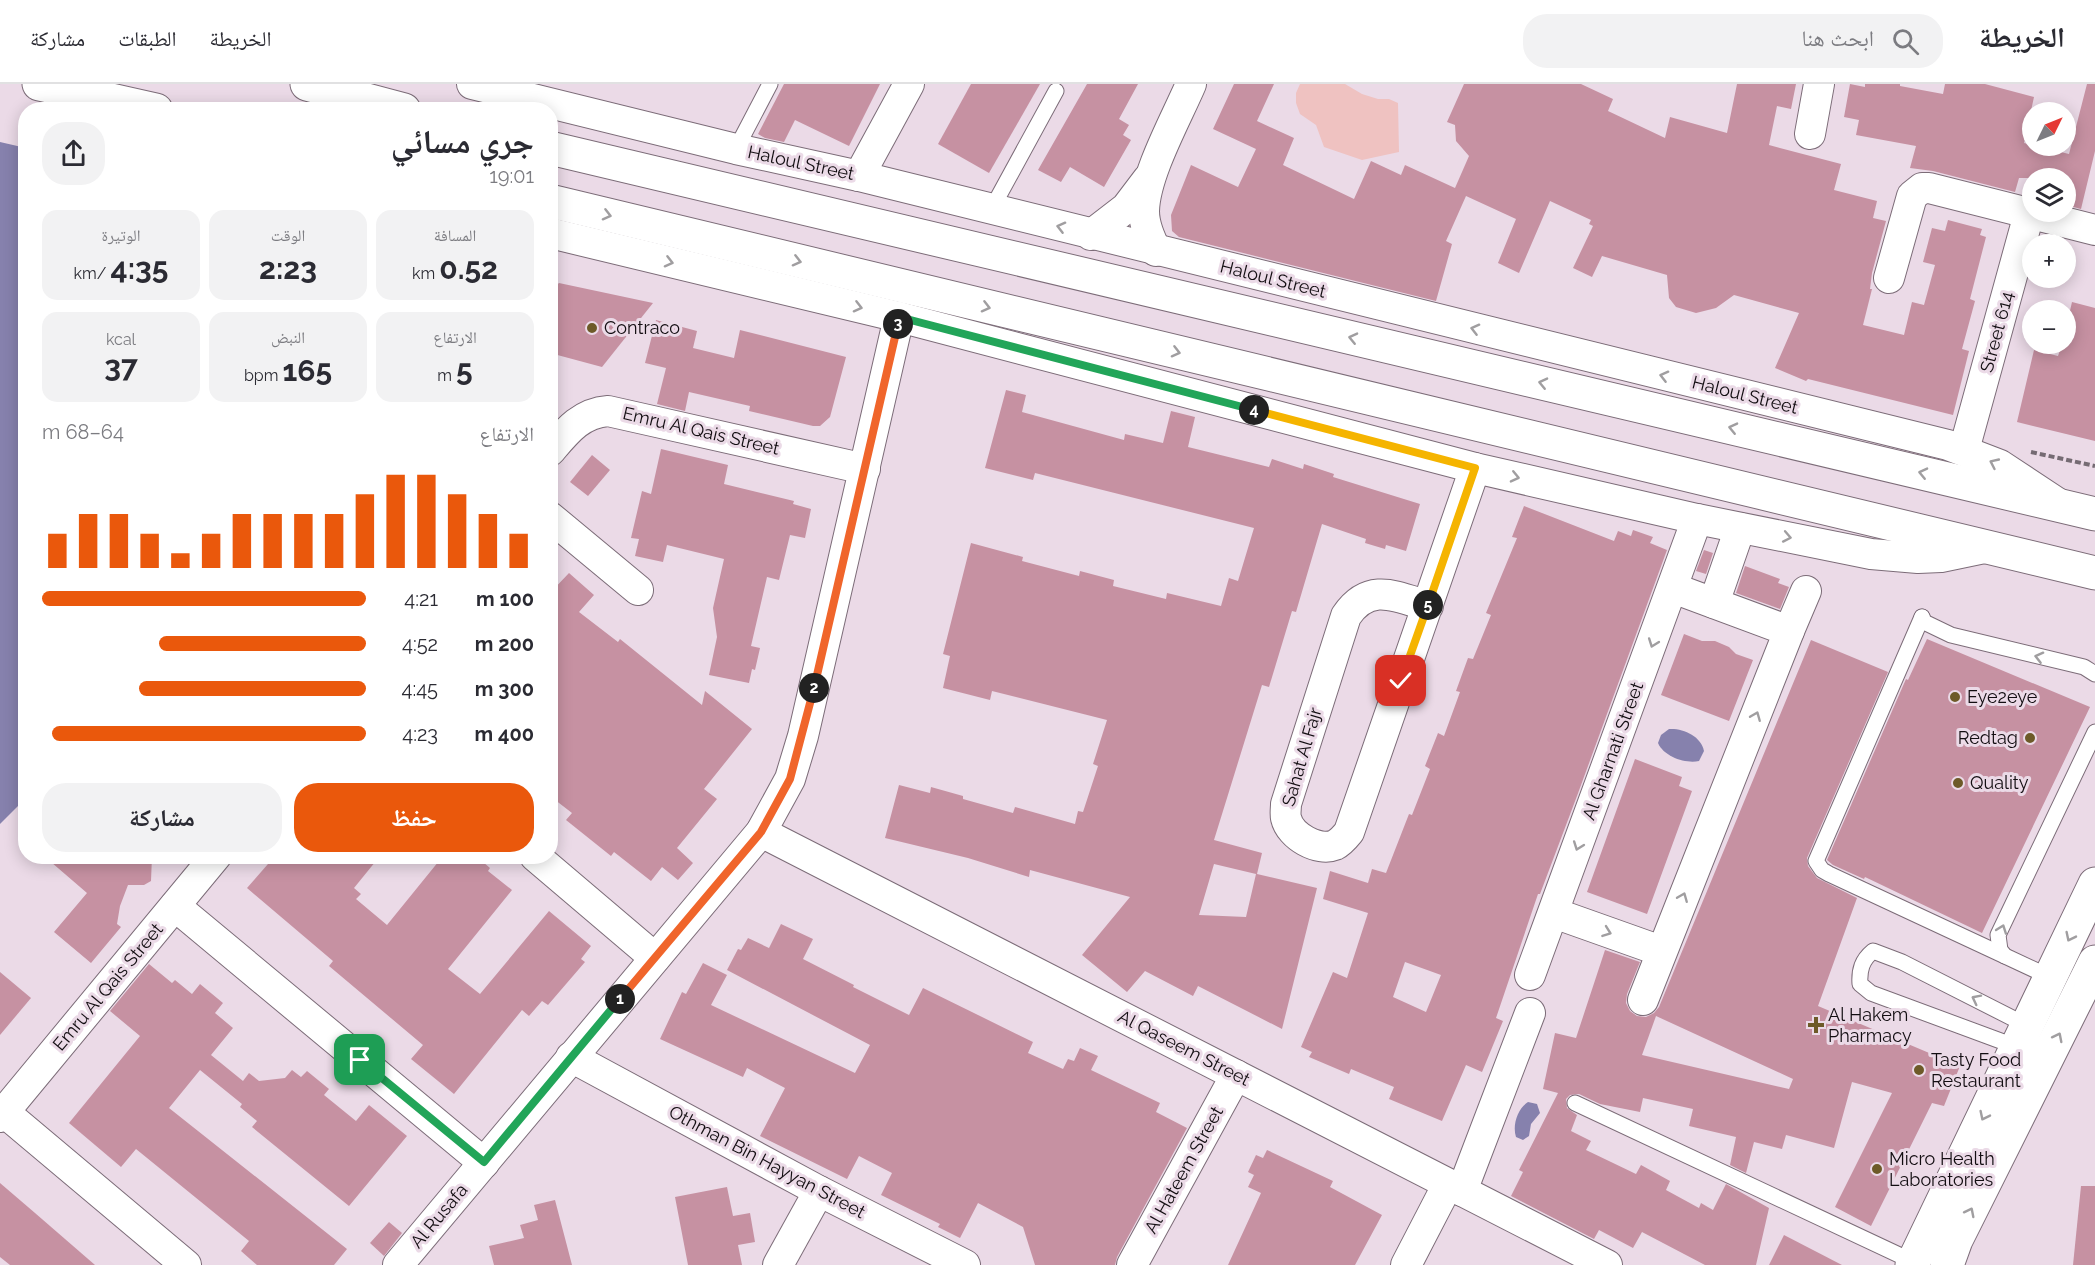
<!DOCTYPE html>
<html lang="ar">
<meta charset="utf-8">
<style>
body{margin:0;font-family:Raleway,"Noto Naskh Arabic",sans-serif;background:#f2f2f3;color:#2b2b33;direction:rtl;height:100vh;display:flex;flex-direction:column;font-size:22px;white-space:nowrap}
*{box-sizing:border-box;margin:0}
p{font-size:20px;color:#7c7c81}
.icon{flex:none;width:33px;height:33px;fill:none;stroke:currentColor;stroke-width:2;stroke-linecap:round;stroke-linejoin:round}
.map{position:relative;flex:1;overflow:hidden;direction:ltr}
.panel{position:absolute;left:18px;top:18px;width:540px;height:762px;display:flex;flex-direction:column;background:#fff;border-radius:24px;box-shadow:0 3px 15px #0003;direction:rtl}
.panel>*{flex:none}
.needle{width:39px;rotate:47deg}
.buttons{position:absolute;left:2022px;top:18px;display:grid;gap:12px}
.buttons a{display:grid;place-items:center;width:54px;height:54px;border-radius:50%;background:#fff;box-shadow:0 3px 15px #0003;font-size:30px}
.pin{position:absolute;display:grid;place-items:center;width:51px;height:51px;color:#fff;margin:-26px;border-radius:12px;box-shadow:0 3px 9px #0006}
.km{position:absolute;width:30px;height:30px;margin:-15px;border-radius:50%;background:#222;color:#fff;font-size:16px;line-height:30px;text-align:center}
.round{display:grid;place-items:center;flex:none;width:63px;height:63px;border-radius:24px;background:#f2f2f3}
.head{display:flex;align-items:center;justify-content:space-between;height:102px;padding:0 24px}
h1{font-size:33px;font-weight:700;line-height:45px}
.figures{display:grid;grid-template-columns:repeat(3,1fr);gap:9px;height:102px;padding:6px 24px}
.figures div{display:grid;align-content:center;border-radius:15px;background:#f2f2f3;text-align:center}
.figures b{font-size:30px;font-weight:700}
.figures small{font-size:16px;font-weight:400}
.figures p{font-size:16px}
.chart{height:168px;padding:12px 24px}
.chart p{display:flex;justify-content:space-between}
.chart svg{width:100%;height:108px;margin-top:6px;stroke:#ea580c;stroke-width:6}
.button{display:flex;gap:12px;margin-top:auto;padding:12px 24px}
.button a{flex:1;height:69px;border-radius:24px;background:#ea580c;color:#fff;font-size:24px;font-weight:700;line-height:69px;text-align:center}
.button a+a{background:#f2f2f3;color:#2b2b33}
ul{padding:0 24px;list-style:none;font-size:20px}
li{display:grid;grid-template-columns:96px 72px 1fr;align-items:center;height:45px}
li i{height:15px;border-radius:8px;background:#ea580c}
header{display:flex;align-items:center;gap:36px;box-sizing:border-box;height:84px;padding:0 30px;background:#fff;border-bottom:2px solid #e1e1e2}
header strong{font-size:28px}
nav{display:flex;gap:33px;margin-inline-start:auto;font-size:21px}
.search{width:420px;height:54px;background:#f2f2f3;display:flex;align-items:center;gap:15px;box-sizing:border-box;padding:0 21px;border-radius:24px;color:#7c7c81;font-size:22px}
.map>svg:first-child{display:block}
</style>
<header>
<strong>الخريطة</strong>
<div class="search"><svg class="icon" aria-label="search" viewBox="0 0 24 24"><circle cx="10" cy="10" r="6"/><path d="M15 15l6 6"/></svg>ابحث هنا</div>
<nav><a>الخريطة</a><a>الطبقات</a><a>مشاركة</a></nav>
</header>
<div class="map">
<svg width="2095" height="1181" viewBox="0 0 2095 1181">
<rect width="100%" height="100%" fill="#ebdae7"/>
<polygon fill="#efc2c1" points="1300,0 1345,0 1362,10 1378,15 1389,15 1398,19 1399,68 1362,76 1324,63 1316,41 1300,30 1296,19 1296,9"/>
<g fill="#8681ad">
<polygon points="0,58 26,64 26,714 0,740"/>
<path d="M1669 645C1683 644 1701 652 1704 667L1699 677C1686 680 1664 673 1658 659L1661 651Z"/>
<path d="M1528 1018 1537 1020 1540 1029 1531 1040 1529 1052 1523 1056 1516 1053C1512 1041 1518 1024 1528 1018Z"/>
</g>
<g fill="#c691a2" fill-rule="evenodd">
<polygon points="784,0 880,0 849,62 795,36 784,58 765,54 758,50"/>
<polygon points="971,0 1040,0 989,89 938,60"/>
<polygon points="1087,0 1138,0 1119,35 1129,41 1123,51 1131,56 1104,103 1070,83 1061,98 1038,86"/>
<polygon points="1234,0 1274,0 1257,37 1294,54 1283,81 1354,115 1371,77 1401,91 1405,81 1455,104 1469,72 1456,57 1455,41 1447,38 1464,0 1581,0 1613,15 1608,27 1665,54 1670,33 1727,49 1737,0 1796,0 1791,25 1777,22 1769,61 1841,80 1834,106 1877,117 1873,134 1886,137 1872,189 1870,205 1872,205 1863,241 1904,251 1912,218 1924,221 1935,181 1923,178 1932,144 1945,147 1948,136 1982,145 1980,151 1986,153 1970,215 1975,217 1962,265 1969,267 1953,331 1808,295 1806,297 1775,284 1799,229 1734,211 1716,224 1696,229 1676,223 1669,214 1667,191 1602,172 1592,193 1573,184 1593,142 1589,140 1591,136 1550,117 1519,189 1498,179 1516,135 1466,112 1446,157 1452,160 1436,217 1179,153 1172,147 1171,131 1191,81 1238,103 1256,65 1213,45"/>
<polygon points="1850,0 1865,3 1865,0 1900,0 1900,2 1943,10 1945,0 1985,0 2034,13 2024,59 2069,70 2087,0 2095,0 2095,67 2081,125 2066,121 2066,94 2019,94 2015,108 1933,87 1910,84 1916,62 1856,51 1859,36 1844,33"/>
<polygon points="559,199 653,219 602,283 550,269 550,207"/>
<polygon points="2072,218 2095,224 2095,357 2017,338 2034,266 2058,272 2062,260 2066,260 2066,244"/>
<polygon points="656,236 697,247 693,264 734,274 740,246 846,273 830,333 820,342 813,342 749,327 750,322 689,308 685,327 657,320 666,284 645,279"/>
<path d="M1006 306 1026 311 1022 328 1124 356 1125 350 1163 359 1171 327 1195 333 1188 363 1269 383 1272 375 1303 385 1304 380 1334 390 1333 393 1420 420 1406 467 1386 461 1385 465 1365 459 1366 455 1322 440 1296 528 1292 527 1269 603 1262 601 1214 756 1262 769 1257 790 1317 804 1282 945 1198 902 1193 912 1145 887 1127 908 1082 871 1130 813 1030 786 1029 793 968 774 885 754 899 701 930 709 931 703 963 712V715L1013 729 1015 723 1075 740 1078 727 1083 728 1098 682 1093 680 1107 636 992 607 990 616 943 604 950 572 943 570 971 459 1023 473 1022 477 1079 492 1080 487 1114 496 1113 502 1166 515 1167 509 1221 522 1229 494 1238 497 1254 444 1035 389 1033 396 985 384ZM1214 780 1256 790 1246 833 1199 831Z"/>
<polygon points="661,365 728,381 724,400 794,417 793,420 811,425 805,454 790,451 779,496 767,493 751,562 760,564 755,586 752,585 749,599 709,591 717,553 713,524 724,475 667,461 663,478 635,472 639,455 631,454 642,407 651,410"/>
<polygon points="592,371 610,386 588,412 570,398"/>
<path d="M1524 422 1614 457 1618 447 1631 452 1633 446 1653 453 1650 459 1667 466 1577 712 1540 810H1538L1496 934 1503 937 1482 988 1466 981 1442 1037 1389 1015 1394 1003 1351 985 1349 990 1309 973 1312 968 1301 963 1333 888 1347 894 1368 829 1323 815 1330 787 1368 799 1372 785 1386 789 1409 730 1412 731 1430 685 1425 682 1438 649 1444 652 1460 608 1456 607 1468 574 1473 575 1491 531 1486 529 1517 454 1512 453ZM1405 878 1441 891 1426 928 1393 913Z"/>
<polygon points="1704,466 1713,469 1706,490 1696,487"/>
<polygon points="1745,482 1780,495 1778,499 1789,503 1780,525 1736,509"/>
<polygon points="569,489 594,511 579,528 618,558 620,555 702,621 705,607 752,645 704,705 717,715 677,764 693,779 678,796 662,783 651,797 614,768 611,772 566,736 572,729 550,712 550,509"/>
<polygon points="1684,550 1702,557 1715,557 1729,563 1736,570 1753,576 1729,637 1661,611"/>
<polygon points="1927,555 2090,623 1982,849 1865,793 1864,795 1833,781 1827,776 1906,595 1908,596"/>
<path d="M1811 556 1888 588 1807 774 1808 782 1817 794 1857 814 1818 922 1960 982 1944 1022 1932 1019 1871 1142 1835 1123 1892 1009 1852 998 1834 1064 1786 1051 1782 1065 1754 1058 1746 1089 1730 1081 1736 1053 1689 1042 1693 1025 1643 1014 1640 1028 1600 1020 1579 1010 1570 1011 1566 1015 1567 1024 1577 1031 1571 1047 1591 1057 1586 1066 1636 1090 1641 1081 1670 1097 1666 1106 1699 1124 1701 1119 1713 1126 1726 1100 1769 1124 1756 1181H1705L1642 1148 1633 1164 1599 1146 1594 1155 1511 1112 1523 1088 1519 1086 1558 1009 1543 1005 1555 949 1576 954 1605 866 1640 878 1627 910 1626 919 1630 927 1637 932 1646 933 1654 929 1659 923ZM1656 932 1793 995 1789 1005 1642 971Z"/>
<polygon points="1635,675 1682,693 1679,702 1692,707 1647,830 1587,808"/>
<polygon points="44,772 152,772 151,797 144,801 128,801 120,822 117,840 121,843 91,879 54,848 87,809"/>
<polygon points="275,772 380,772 354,804 361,810 356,815 387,841 443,772 476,772 490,784 488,787 512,806 448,885 480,910 549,827 591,862 581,875 585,878 548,921 542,917 529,932 522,926 454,1010 411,975 423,961 329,882 333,877 247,804"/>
<polygon points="781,840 813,855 803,875 854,901 853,903 909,931 923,904 1033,958 1028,969 1063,985 1068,975 1074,977 1080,964 1098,972 1091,986 1160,1019 1156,1028 1187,1044 1117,1173 1115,1181 1035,1181 1023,1143 978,1119 960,1154 938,1143 940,1140 881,1111 892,1089 859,1072 847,1095 760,1052 785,1004 747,984 743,993 660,955 682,908 686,910 703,879 727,891 711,921 855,989 870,961 727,886 738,865 741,866 748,854 769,864"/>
<polygon points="149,880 172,899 175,896 192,910 200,900 223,919 215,929 233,944 211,971 243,997 249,989 259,997 285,994 292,986 301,993 307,987 329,1005 324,1011 356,1037 369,1021 407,1052 349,1122 252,1043 257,1037 240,1023 242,1020 200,986 169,1024 347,1165 334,1181 257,1181 241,1167 249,1157 136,1065 121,1083 69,1039 140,952 110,927"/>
<polygon points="0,888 31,914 0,951"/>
<polygon points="1267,1066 1333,1097 1330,1103 1382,1131 1355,1181 1228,1181 1261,1109 1248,1103 1254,1091 1248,1088 1256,1071 1263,1074"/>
<polygon points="0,1099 35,1129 95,1181 10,1181 0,1173"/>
<polygon points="2081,1102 2095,1102 2095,1181 2073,1181"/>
<polygon points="727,1103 733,1132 750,1129 755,1158 738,1161 742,1181 688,1181 675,1113"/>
<polygon points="555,1116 572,1181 494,1181 489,1162 524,1154 520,1141 538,1136 534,1121"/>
<polygon points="389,1138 402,1149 384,1172 370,1159"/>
<polygon points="1784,1151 1842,1181 1769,1181"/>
</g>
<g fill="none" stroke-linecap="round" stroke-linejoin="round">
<g stroke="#7c6c78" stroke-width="17">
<g id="lane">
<polyline points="736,65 770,0"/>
<polyline points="991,126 1056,7"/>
<polyline points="1922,533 1816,777 1822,786 1829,790 2005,872"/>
<polyline points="1922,533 1924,538 1951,551 2084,583 2095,590"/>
<polyline points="2050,893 2005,872 2000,866 1998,851 2095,648"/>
<path d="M2017 963 1871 909 1860 900C1859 886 1862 876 1873 867L1902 878 2028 942"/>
<polyline points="1575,1019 1914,1178"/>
</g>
</g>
<g stroke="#7c6c78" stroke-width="32">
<g id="street">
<polyline points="472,0 736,65 859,92 1948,361 2000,381 2059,420"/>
<polyline points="1810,50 1819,0"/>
<polyline points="859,92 909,0"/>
<polyline points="550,149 899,233 1475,384 1697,435 1871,470 1918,474 1941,473 1989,463"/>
<polyline points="1091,151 1126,124 1148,95"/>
<path d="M1156 167C1150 154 1144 141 1144 127 1145 90 1176 35 1191 0"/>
<polyline points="1889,194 1912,112 1922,104 1929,104 2095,146"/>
<polyline points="1964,366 2029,130"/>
<path d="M550 367C567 347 581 329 608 327L865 385"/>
<polyline points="550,433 638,506"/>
<polyline points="1714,519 1740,444"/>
<path d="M1428 522C1395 512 1369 498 1346 532L1286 720C1286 724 1285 730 1286 734 1290 752 1318 768 1335 761 1341 758 1345 753 1349 748L1475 384"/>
<polyline points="1789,547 1806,507"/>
<polyline points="761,748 1607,1181"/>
<polyline points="535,772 655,874"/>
<polyline points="175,822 484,1079"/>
<polyline points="1554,829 1661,867"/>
<polyline points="1530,891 1697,435"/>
<polyline points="1643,916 1789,547 1673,504"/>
<polyline points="571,973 819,1107 965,1181"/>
<polyline points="4,1028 186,1181"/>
<polyline points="0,1033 216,772"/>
<polyline points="1462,1107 1530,929"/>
<polyline points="398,1181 761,748 790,695 803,652 899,233"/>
<polyline points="778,1181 819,1107"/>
<polyline points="1132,1181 1236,991"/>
<polyline points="1406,1181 1448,1100"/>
</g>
</g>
<g stroke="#7c6c78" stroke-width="35">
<g id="secondary">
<polyline points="39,0 156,26"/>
<polyline points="307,0 404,26"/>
<polyline points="550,64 2095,430"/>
<polyline points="550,117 2095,489"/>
<polyline points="1912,1181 2095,800"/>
<polyline points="1947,1181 1956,1156 2095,878"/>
</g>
</g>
<polyline stroke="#756b73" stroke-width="4" stroke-dasharray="6 3" stroke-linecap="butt" points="2031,368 2095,382"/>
<use href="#lane" stroke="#fff" stroke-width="15"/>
<use href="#street" stroke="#fff" stroke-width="30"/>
<use href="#secondary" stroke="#fff" stroke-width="33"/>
</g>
<defs><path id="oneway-chevron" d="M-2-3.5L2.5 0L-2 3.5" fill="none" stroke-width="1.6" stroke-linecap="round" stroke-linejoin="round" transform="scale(1.5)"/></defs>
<g stroke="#a09ea0">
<use href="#oneway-chevron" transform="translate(607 131) rotate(14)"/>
<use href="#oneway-chevron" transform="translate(1061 143) rotate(-166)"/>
<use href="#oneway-chevron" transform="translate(797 177) rotate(14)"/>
<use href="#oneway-chevron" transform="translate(669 178) rotate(14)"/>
<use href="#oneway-chevron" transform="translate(858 223) rotate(14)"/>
<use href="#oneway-chevron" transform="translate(986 223) rotate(14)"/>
<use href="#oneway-chevron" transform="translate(1475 245) rotate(-166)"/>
<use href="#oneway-chevron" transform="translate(1353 254) rotate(-167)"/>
<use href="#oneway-chevron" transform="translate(1176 268) rotate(14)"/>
<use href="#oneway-chevron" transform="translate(1664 292) rotate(-166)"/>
<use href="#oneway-chevron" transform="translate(1543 299) rotate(-167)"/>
<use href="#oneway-chevron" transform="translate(1733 344) rotate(-167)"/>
<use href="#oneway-chevron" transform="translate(1994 379) rotate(-155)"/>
<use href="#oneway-chevron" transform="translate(1923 389) rotate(-167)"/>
<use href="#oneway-chevron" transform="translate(1515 393) rotate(13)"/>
<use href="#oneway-chevron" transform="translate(1787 453) rotate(11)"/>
<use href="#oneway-chevron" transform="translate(1653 559) rotate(110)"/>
<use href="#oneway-chevron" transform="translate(2039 573) rotate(-166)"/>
<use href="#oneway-chevron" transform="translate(1756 632) rotate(-68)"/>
<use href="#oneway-chevron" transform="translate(1578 762) rotate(110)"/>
<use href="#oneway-chevron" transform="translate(1683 813) rotate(-68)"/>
<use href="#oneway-chevron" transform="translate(2002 845) rotate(-70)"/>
<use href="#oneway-chevron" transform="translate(1607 848) rotate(20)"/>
<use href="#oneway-chevron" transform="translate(2070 853) rotate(116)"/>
<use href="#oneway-chevron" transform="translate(1976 915) rotate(-153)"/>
<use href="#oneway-chevron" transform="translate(2058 953) rotate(-63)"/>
<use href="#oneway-chevron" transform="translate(1984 1032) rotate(116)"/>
<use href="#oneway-chevron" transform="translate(1970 1128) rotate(-63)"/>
</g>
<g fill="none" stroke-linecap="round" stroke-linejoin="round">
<g stroke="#fff" stroke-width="12">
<polyline id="split-1" points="360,976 484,1078 620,915"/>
</g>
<g stroke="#fff" stroke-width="12">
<polyline id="split-2" points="620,915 761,748 790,695 814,604"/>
</g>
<g stroke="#fff" stroke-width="12">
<polyline id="split-3" points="814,604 898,240"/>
</g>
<g stroke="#fff" stroke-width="12">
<polyline id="split-4" points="898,240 899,233 1254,326"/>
</g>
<g stroke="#fff" stroke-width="12">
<polyline id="split-5" points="1254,326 1475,384 1428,521"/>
</g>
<g stroke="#fff" stroke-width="12">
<polyline id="split-6" points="1401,597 1428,521"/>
</g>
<use href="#split-1" stroke="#22a559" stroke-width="8"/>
<use href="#split-2" stroke="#f0652b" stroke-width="8"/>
<use href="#split-3" stroke="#f0652b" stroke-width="8"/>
<use href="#split-4" stroke="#22a559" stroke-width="8"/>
<use href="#split-5" stroke="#f5b400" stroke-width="8"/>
<use href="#split-6" stroke="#f5b400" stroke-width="8"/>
</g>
<g fill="#6d5a28" stroke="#ebdae7" stroke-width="2">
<circle cx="592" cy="244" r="6"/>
<circle cx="1955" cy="613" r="6"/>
<circle cx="2030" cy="654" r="6"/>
<circle cx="1958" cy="699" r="6"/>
<path d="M1813 932h6v6h6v6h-6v6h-6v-6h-6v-6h6z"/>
<circle cx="1919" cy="986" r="6"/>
<circle cx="1877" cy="1085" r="6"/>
</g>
<g text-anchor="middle" stroke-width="6" stroke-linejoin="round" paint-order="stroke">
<g font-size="18" fill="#120d11" stroke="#ebdae7">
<text transform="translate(801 79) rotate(12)" y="6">Haloul Street</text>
<text transform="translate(1273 195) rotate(14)" y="6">Haloul Street</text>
<text transform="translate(1997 248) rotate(-75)" y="6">Street 614</text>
<text transform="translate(1745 311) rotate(14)" y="6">Haloul Street</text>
<text transform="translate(701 347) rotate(13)" y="6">Emru Al Qais Street</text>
<text transform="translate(1613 667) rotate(-70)" y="6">Al Gharnati Street</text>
<text transform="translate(1302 673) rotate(-74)" y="6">Sahat Al Fajr</text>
<text transform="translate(108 903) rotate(-50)" y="6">Emru Al Qais Street</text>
<text transform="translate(1184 964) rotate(27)" y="6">Al Qaseem Street</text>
<text transform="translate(767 1078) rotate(28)" y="6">Othman Bin Hayyan Street</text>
<text transform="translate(1184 1086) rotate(-61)" y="6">Al Hateem Street</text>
<text transform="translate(439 1132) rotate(-50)" y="6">Al Rusafa</text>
</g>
<g font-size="18" fill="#120d11" stroke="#ebdae7" text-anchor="start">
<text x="604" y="250">Contraco</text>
<text x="1967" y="619">Eye2eye</text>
<text x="2018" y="660" text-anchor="end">Redtag</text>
<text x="1970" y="705">Quality</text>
<text x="1828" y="937">Al Hakem<tspan x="1828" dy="21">Pharmacy</tspan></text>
<text x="1931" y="982">Tasty Food<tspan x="1931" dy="21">Restaurant</tspan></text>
<text x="1889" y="1081">Micro Health<tspan x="1889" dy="21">Laboratories</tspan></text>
</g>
</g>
</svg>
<div class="buttons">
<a><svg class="needle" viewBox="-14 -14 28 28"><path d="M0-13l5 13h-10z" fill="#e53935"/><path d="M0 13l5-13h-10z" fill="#7c7c81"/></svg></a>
<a><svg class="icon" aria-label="layers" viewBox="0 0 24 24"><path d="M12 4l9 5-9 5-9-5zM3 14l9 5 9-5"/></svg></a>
<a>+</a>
<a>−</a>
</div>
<div class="pin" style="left:360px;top:976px;background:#1e9e55"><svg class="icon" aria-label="arrive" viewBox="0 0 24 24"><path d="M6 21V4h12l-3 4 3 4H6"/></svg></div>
<div class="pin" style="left:1401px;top:597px;background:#d93025"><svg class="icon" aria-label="check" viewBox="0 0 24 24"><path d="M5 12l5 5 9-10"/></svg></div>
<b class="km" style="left:620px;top:915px">1</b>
<b class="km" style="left:814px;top:604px">2</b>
<b class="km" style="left:898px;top:240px">3</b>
<b class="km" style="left:1254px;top:326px">4</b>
<b class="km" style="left:1428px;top:521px">5</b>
<section class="panel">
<div class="head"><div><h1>جري مسائي</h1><p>19:01</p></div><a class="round"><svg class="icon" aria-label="share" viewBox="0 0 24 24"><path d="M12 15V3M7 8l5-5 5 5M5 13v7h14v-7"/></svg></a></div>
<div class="figures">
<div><p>المسافة</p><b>0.52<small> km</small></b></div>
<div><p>الوقت</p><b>2:23</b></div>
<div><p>الوتيرة</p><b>4:35<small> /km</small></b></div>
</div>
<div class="figures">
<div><p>الارتفاع</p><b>5<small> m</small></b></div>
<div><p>النبض</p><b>165<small> bpm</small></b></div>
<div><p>kcal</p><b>37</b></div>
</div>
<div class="chart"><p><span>الارتفاع</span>64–68 m</p>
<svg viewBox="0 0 160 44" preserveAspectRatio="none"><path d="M5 44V30M15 44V22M25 44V22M35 44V30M45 44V38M55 44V30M65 44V22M75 44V22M85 44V22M95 44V22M105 44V14M115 44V6M125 44V6M135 44V14M145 44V22M155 44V30"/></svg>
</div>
<ul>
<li><b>100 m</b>4:21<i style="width:100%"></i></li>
<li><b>200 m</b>4:52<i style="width:64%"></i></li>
<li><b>300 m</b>4:45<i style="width:70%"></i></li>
<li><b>400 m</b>4:23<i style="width:97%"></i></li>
</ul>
<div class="button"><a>حفظ</a><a>مشاركة</a></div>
</section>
</div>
